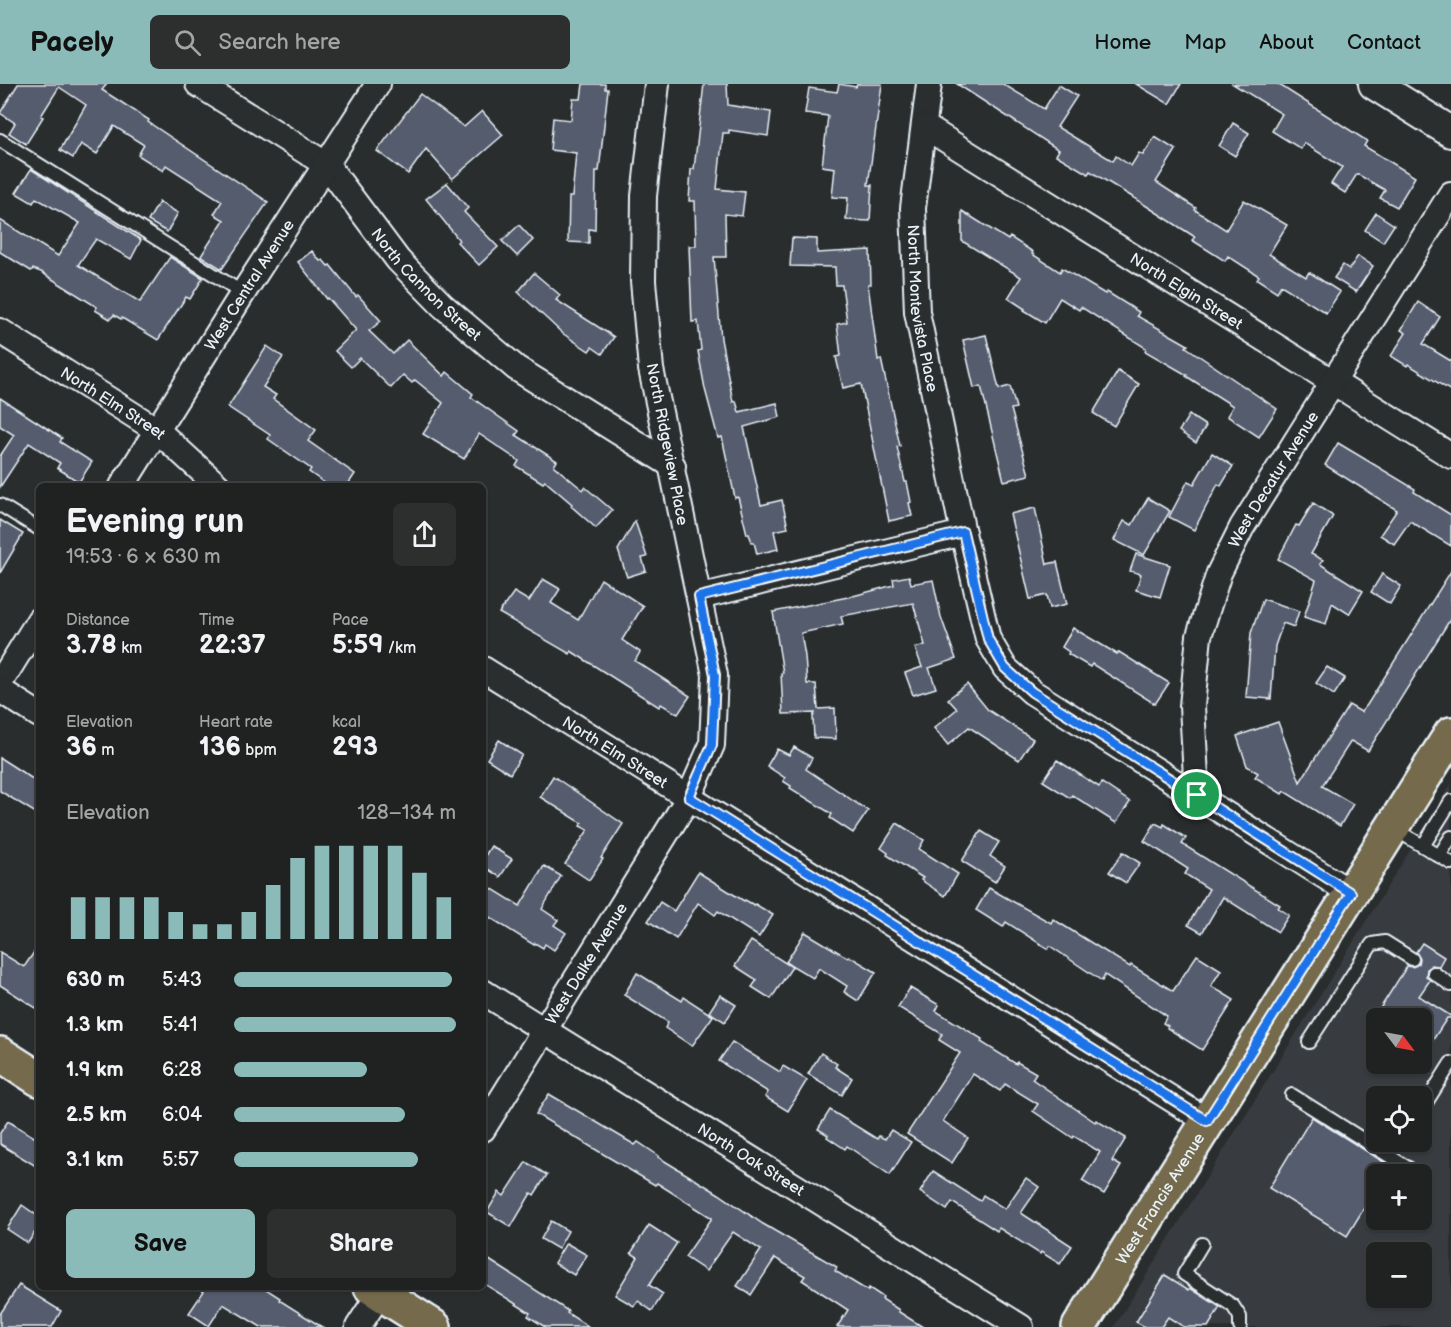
<!DOCTYPE html>
<meta charset="utf-8">
<style>
body{margin:0;font-family:"Balsamiq Sans",sans-serif;background:#2d2f2f;color:#f1f3f6;height:100vh;display:flex;flex-direction:column;font-size:22px;white-space:nowrap}
*{box-sizing:border-box;margin:0}
p{font-size:20px;color:#a2a4a5}
.icon{flex:none;width:33px;height:33px;fill:none;stroke:currentColor;stroke-width:2;stroke-linecap:round;stroke-linejoin:round}
.map{position:relative;flex:1;overflow:hidden}
.drawer{position:absolute;left:36px;top:399px;width:450px;height:807px;display:flex;flex-direction:column;background:#202222;border-radius:9px;box-shadow:0 2px 4px #0004,0 0 0 2px #3d3f40}
.drawer>*{flex:none}
.needle{width:39px;rotate:122deg}
.buttons{position:absolute;left:1366px;top:924px;display:grid;gap:12px}
.buttons a{display:grid;place-items:center;width:66px;height:66px;border-radius:9px;background:#202222;box-shadow:0 2px 4px #0004,0 0 0 2px #3d3f40;font-size:30px}
.pin{position:absolute;display:grid;place-items:center;width:51px;height:51px;color:#fff;margin:-26px;border:3px solid #fff;border-radius:50%;box-shadow:0 2px 6px #0007}
.round{display:grid;place-items:center;flex:none;width:63px;height:63px;border-radius:9px;background:#2d2f2f}
.head{display:flex;align-items:center;justify-content:space-between;height:102px;padding:0 30px}
h1{font-size:33px;font-weight:700;line-height:45px}
.metrics{display:grid;grid-template-columns:repeat(3,1fr);gap:9px;height:102px;padding:6px 30px}
.metrics div{display:grid;align-content:center}
.metrics b{font-size:26px;font-weight:700}
.metrics small{font-size:16px;font-weight:400}
.metrics p{font-size:16px}
.chart{height:168px;padding:12px 30px}
.chart p{display:flex;justify-content:space-between}
.chart svg{width:100%;height:108px;margin-top:6px;stroke:#8bbbb9;stroke-width:6}
.button{display:flex;gap:12px;margin-top:auto;padding:12px 30px}
.button a{flex:1;height:69px;border-radius:9px;background:#8bbbb9;color:#111;font-size:24px;font-weight:700;line-height:69px;text-align:center}
.button a+a{background:#2d2f2f;color:#f1f3f6}
ul{padding:0 30px;list-style:none;font-size:20px}
li{display:grid;grid-template-columns:96px 72px 1fr;align-items:center;height:45px}
li i{height:15px;border-radius:8px;background:#8bbbb9}
header{display:flex;align-items:center;gap:36px;box-sizing:border-box;height:84px;padding:0 30px;background:#8bbbb9;color:#111}
header strong{font-size:28px}
nav{display:flex;gap:33px;margin-inline-start:auto;font-size:21px}
.search{width:420px;height:54px;background:#2d2f2f;display:flex;align-items:center;gap:15px;box-sizing:border-box;padding:0 21px;border-radius:9px;color:#a2a4a5;font-size:22px}
.map>svg:first-child{display:block}
</style>
<header>
<strong>Pacely</strong>
<div class="search"><svg class="icon" aria-label="search" viewBox="0 0 24 24"><circle cx="10" cy="10" r="6"/><path d="M15 15l6 6"/></svg>Search here</div>
<nav><a>Home</a><a>Map</a><a>About</a><a>Contact</a></nav>
</header>
<div class="map">
<svg width="1451" height="1243" viewBox="0 0 1451 1243">
<rect width="100%" height="100%" fill="#2a2d2e"/>
<filter id="ink" filterUnits="userSpaceOnUse"><feTurbulence type="fractalNoise" baseFrequency=".0167" numOctaves="2"/><feDisplacementMap in="SourceGraphic" scale="12" xChannelSelector="R" yChannelSelector="G"/><feConvolveMatrix kernelMatrix="1 2 1 2 8 2 1 2 1" color-interpolation-filters="sRGB"/></filter>
<g filter="url(#ink)">
<path fill="#373b41" fill-rule="evenodd" d="M1451 700V1243H1114L1409 768ZM1377 934H1422V980H1377ZM1377 1012H1422V1058H1377ZM1377 1090H1422V1136H1377ZM1377 1168H1422V1214H1377Z"/>
<g fill="#545c6d" stroke="#e8f1f8" stroke-width="1.5">
<polygon points="18,0 107,0 102,6 149,36 148,38 268,118 222,185 201,172 224,136 214,130 222,117 166,81 163,87 138,71 144,61 114,42 97,70 81,60 73,74 60,66 86,21 59,3 41,32 43,33 26,60 9,49 15,39 0,29"/>
<polygon points="583,0 605,0 605,5 608,5 599,87 596,87 595,146 589,145 589,159 568,158 569,113 572,113 576,69 550,66 553,34 571,36 573,15 581,15"/>
<polygon points="704,0 727,0 728,21 771,28 768,52 729,46 729,49 723,49 717,105 745,108 742,132 725,130 726,173 714,173 721,255 733,318 736,317 739,328 777,319 780,333 744,343 761,421 782,416 788,444 774,447 778,465 757,470 754,458 752,458 749,450 747,450 738,413 735,414 722,353 718,354 705,305 698,267 701,266 698,237 692,238 689,162 696,162 695,117 689,117 691,85 694,85"/>
<polygon points="839,0 856,3 857,0 882,0 868,101 872,101 870,137 846,136 848,114 832,113 835,84 822,82 828,32 805,29 809,4 837,8"/>
<polygon points="957,0 1003,0 1044,25 1059,1 1077,12 1057,43 1113,77 1116,72 1131,82 1139,69 1143,71 1155,53 1176,66 1156,98 1196,124 1195,126 1226,146 1244,116 1287,141 1269,170 1306,193 1309,188 1340,208 1326,229 1281,201 1277,208 1257,195 1259,192 1228,172 1225,177 1192,156 1195,153 1134,114 1090,87 1088,90 1056,71 1059,66"/>
<polygon points="1136,0 1181,0 1169,20"/>
<polygon points="1233,0 1278,0 1367,57 1364,62 1415,93 1397,123 1380,114 1385,106 1357,90 1345,109 1331,100 1342,83 1304,59 1301,65 1272,47 1282,30"/>
<polygon points="420,10 464,43 482,27 503,51 452,95 426,65 408,90 377,67"/>
<polygon points="1233,39 1249,49 1235,72 1219,62"/>
<polygon points="31,85 141,156 131,175 96,155 78,181 140,218 170,173 203,194 190,215 186,213 158,256 122,234 121,235 114,231 110,235 95,226 97,223 41,188 33,185 31,187 0,168 0,136 58,172 80,139 36,114 33,119 16,109"/>
<polygon points="447,99 468,124 464,128 498,163 479,181 457,158 459,156 426,115"/>
<polygon points="159,118 178,129 167,148 148,137"/>
<polygon points="962,127 1008,156 1010,153 1033,168 1032,170 1060,188 1062,184 1105,210 1107,208 1139,228 1137,232 1188,261 1186,263 1277,325 1259,353 1227,332 1233,322 1186,292 1187,291 1145,267 1146,264 1081,223 1079,226 1060,214 1045,239 1024,226 1025,225 1008,214 1021,193 962,157"/>
<polygon points="1376,129 1394,141 1383,158 1365,146"/>
<polygon points="519,141 533,156 517,172 502,157"/>
<polygon points="792,154 817,155 817,169 870,166 871,200 868,200 878,276 881,275 900,362 897,363 905,398 907,398 911,418 909,419 912,432 889,437 861,300 843,304 836,273 841,272 837,240 847,238 842,201 836,201 835,183 790,182"/>
<polygon points="312,167 320,177 323,176 328,182 330,181 356,213 358,211 381,237 369,247 393,270 407,256 444,292 447,288 473,310 471,313 519,347 516,351 557,377 554,382 583,406 585,403 612,426 596,444 571,422 572,420 545,397 543,399 516,382 519,377 479,350 464,375 423,350 443,319 415,296 412,299 403,291 391,304 360,274 351,283 335,267 356,246 328,214 327,215 298,178"/>
<polygon points="1358,172 1373,182 1356,208 1334,194 1343,181 1349,185"/>
<polygon points="534,189 560,211 556,216 614,253 602,270 592,263 589,267 562,249 518,208"/>
<polygon points="1418,218 1440,233 1423,260 1451,277 1451,307 1408,280 1407,282 1391,272 1406,249 1401,246"/>
<polygon points="986,251 999,305 1010,302 1016,324 1011,325 1029,391 1004,397 981,302 974,304 963,256"/>
<polygon points="267,262 283,273 263,303 276,311 273,315 316,346 308,357 355,390 347,402 329,402 309,388 311,385 268,355 270,351 228,323"/>
<polygon points="1118,287 1139,300 1114,342 1093,329"/>
<polygon points="0,314 62,354 60,358 92,378 79,398 57,384 60,379 29,359 0,403 0,372 14,351 0,342"/>
<polygon points="1189,331 1206,342 1196,359 1179,347"/>
<polygon points="1338,359 1415,405 1414,408 1451,431 1451,462 1410,437 1394,460 1380,451 1397,426 1325,381"/>
<polygon points="1212,369 1233,382 1221,402 1218,400 1194,446 1169,433 1188,397 1194,400"/>
<polygon points="1148,414 1170,427 1144,471 1114,456 1124,437 1132,441"/>
<polygon points="1313,419 1333,432 1311,470 1323,476 1320,480 1363,507 1349,530 1332,519 1326,540 1304,533 1316,496 1278,475 1296,441 1299,442"/>
<polygon points="1035,424 1047,480 1057,478 1067,520 1050,524 1047,511 1030,515 1010,430"/>
<polygon points="0,436 23,450 0,489"/>
<polygon points="635,437 647,473 642,474 646,487 627,493 618,466"/>
<polygon points="1136,470 1170,481 1160,513 1136,506 1141,490 1130,487"/>
<polygon points="1451,487 1451,534 1368,667 1351,657 1322,702 1353,720 1340,742 1284,707 1282,710 1255,693 1258,689 1247,682 1237,652 1278,638 1300,698 1349,621 1361,628 1367,621"/>
<polygon points="1382,490 1401,502 1390,520 1371,508"/>
<polygon points="909,492 911,500 933,496 941,533 956,575 929,584 936,604 913,611 905,589 922,583 915,564 925,561 913,519 841,532 843,540 801,549 805,572 807,600 816,600 818,625 835,624 836,655 814,654 813,633 815,629 783,630 781,589 783,589 773,528 853,512 894,501 893,495"/>
<polygon points="543,495 560,505 551,519 578,536 601,495 643,522 622,556 640,568 635,577 690,612 678,630 661,620 659,623 571,567 570,570 499,529 514,508 529,517"/>
<polygon points="1263,515 1299,527 1294,543 1283,539 1275,562 1271,615 1246,613 1251,549"/>
<polygon points="1073,544 1117,570 1119,568 1169,599 1155,620 1092,580 1090,583 1068,570 1069,568 1062,563"/>
<polygon points="1327,583 1345,594 1334,611 1316,599"/>
<polygon points="967,600 988,626 1033,655 1019,676 969,643 948,661 934,644 957,625 948,615"/>
<polygon points="499,656 522,671 510,690 487,675"/>
<polygon points="794,663 812,674 806,685 868,727 853,749 830,734 832,730 790,704 791,702 783,697 785,694 767,682 777,665 789,671"/>
<polygon points="0,674 39,699 39,731 0,707"/>
<polygon points="1057,676 1099,703 1102,699 1130,718 1116,739 1072,711 1070,714 1043,697"/>
<polygon points="553,692 623,740 601,774 603,775 589,796 565,780 588,746 580,742 582,739 540,713"/>
<polygon points="897,739 924,756 919,765 958,790 945,812 921,796 923,794 887,771 888,769 881,764"/>
<polygon points="1155,739 1163,743 1164,740 1186,754 1182,760 1280,821 1278,824 1289,831 1278,848 1223,813 1202,849 1188,841 1209,805 1185,790 1188,785 1144,757"/>
<polygon points="981,747 999,758 990,772 1005,782 995,798 962,777"/>
<polygon points="491,762 512,775 500,793 483,782 483,775"/>
<polygon points="1123,768 1140,779 1126,799 1109,788"/>
<polygon points="544,782 561,792 542,825 558,836 554,841 566,849 554,866 545,860 543,864 535,859 534,861 483,829 483,799 520,822"/>
<polygon points="698,788 744,817 745,816 754,821 755,820 773,831 759,853 718,827 715,831 698,819 676,855 648,837 660,818 674,827"/>
<polygon points="989,804 1051,839 1053,835 1061,840 1130,883 1131,881 1173,907 1197,871 1221,886 1211,902 1234,916 1202,966 1167,944 1168,942 1163,939 1167,932 1105,891 1102,897 1050,862 1048,865 1006,838 1003,843 976,826"/>
<polygon points="805,848 848,874 849,872 876,888 858,917 844,908 847,902 819,884 813,894 786,878"/>
<polygon points="751,857 792,883 771,915 752,903 757,896 735,882"/>
<polygon points="1422,859 1444,873 1439,882 1431,881 1427,885 1426,892 1430,896 1419,912 1451,932 1451,934 1447,934 1422,973 1422,934 1374,934 1407,882 1412,883 1419,880 1420,875 1416,868"/>
<polygon points="39,861 39,926 0,901 0,868 24,883"/>
<polygon points="637,889 682,917 684,913 713,932 692,962 665,944 668,938 624,911"/>
<polygon points="910,904 939,921 936,927 982,955 981,958 1016,980 1017,978 1036,989 1032,995 1095,1038 1096,1036 1126,1054 1112,1077 1121,1082 1104,1110 1082,1097 1100,1068 1074,1052 1073,1054 1033,1027 1038,1020 1005,1000 1000,1007 973,990 943,1037 968,1054 952,1079 907,1050 960,969 939,956 942,950 898,923"/>
<polygon points="720,911 736,921 725,938 709,928"/>
<polygon points="732,958 780,988 783,982 807,996 788,1027 765,1013 768,1008 719,977"/>
<polygon points="821,969 837,980 835,983 852,994 842,1011 808,990"/>
<polygon points="549,1010 635,1061 638,1058 659,1072 658,1073 719,1110 763,1140 837,1183 835,1187 868,1207 869,1204 883,1213 882,1215 899,1226 899,1228 923,1243 837,1243 848,1226 802,1196 805,1192 775,1174 751,1211 737,1202 761,1166 733,1148 706,1187 685,1173 712,1134 657,1099 655,1101 536,1030"/>
<polygon points="830,1026 877,1055 879,1052 885,1055 891,1046 911,1058 890,1091 847,1062 845,1065 827,1053 828,1051 818,1045"/>
<polygon points="1312,1033 1390,1082 1384,1090 1377,1090 1377,1103 1347,1152 1269,1104"/>
<polygon points="8,1037 39,1056 39,1084 0,1060 0,1049"/>
<polygon points="526,1078 547,1091 534,1111 531,1109 511,1143 487,1128 499,1108 504,1112"/>
<polygon points="933,1087 980,1117 983,1111 1005,1125 1026,1094 1039,1103 1021,1129 1072,1162 1060,1180 1041,1168 1040,1170 999,1144 997,1147 952,1118 947,1126 920,1108"/>
<polygon points="22,1121 39,1133 39,1142 28,1159 7,1145"/>
<polygon points="551,1137 568,1147 558,1165 541,1155"/>
<polygon points="649,1141 677,1159 649,1201 663,1210 652,1227 638,1217 634,1222 615,1211 638,1173 631,1169"/>
<polygon points="566,1159 587,1171 574,1191 554,1179"/>
<polygon points="483,1172 568,1227 567,1229 589,1243 545,1243 528,1232 530,1229 483,1199"/>
<polygon points="1165,1191 1189,1206 1190,1204 1220,1223 1208,1243 1184,1243 1168,1233 1161,1243 1145,1243 1136,1238"/>
<polygon points="19,1201 61,1227 52,1243 0,1243 0,1230"/>
<polygon points="197,1203 263,1203 280,1214 279,1216 322,1243 261,1243 223,1220 209,1242 189,1229 204,1207"/>
</g>
<g fill="none" stroke-linecap="round" stroke-linejoin="round">
<g stroke="#e8f1f8" stroke-width="16">
<g id="service">
<polyline points="0,56 243,209"/>
<polyline points="0,421 39,445"/>
<polyline points="1393,744 1451,779"/>
<polyline points="1423,762 1451,717"/>
<polyline points="1439,772 1451,753"/>
<polyline points="1434,889 1451,901"/>
<polyline points="1309,958 1372,860 1385,858 1412,875"/>
<polyline points="1292,1011 1413,1087"/>
<polyline points="1422,1025 1451,979"/>
<polyline points="1202,1160 1184,1190 1233,1222 1240,1233 1240,1243"/>
</g>
</g>
<g stroke="#e8f1f8" stroke-width="28">
<g id="minor">
<path id="s1" d="M198 0 327 81 398 176 443 222 516 284 673 382"/>
<path id="s2" d="M929 0 913 124 917 228 963 449"/>
<path id="s3" d="M924 42 1451 372"/>
<path id="s4" d="M0 247 157 346 218 402"/>
<path id="s5" d="M122 402 243 209 378 0"/>
<polyline points="699,513 963,449 988,555 1005,584 1032,608 1351,809"/>
<path id="s6" d="M483 585 1207 1037"/>
<polyline points="0,599 39,536"/>
<polyline points="0,606 39,631"/>
<path id="s7" d="M1197 711 1192 622 1199 552 1219 489 1242 443 1451 110"/>
<path id="s8" d="M483 908 1021 1243"/>
<path id="s9" d="M483 1045 689 713 712 661 715 591 651 285 643 197 644 112 657 0"/>
<polyline points="358,1243 384,1203"/>
</g>
</g>
<g stroke="#e8f1f8" stroke-width="34">
<polyline id="tertiary" points="1374,0 1451,48"/>
</g>
<g stroke="#e8f1f8" stroke-width="38">
<g id="primary">
<polyline points="0,970 39,995"/>
<polyline points="371,1203 434,1243"/>
<path id="s10" d="M1079 1243 1451 650"/>
</g>
</g>
<use href="#service" stroke="#2a2d2e" stroke-width="12"/>
<use href="#minor" stroke="#2a2d2e" stroke-width="24"/>
<use href="#tertiary" stroke="#2a2d2e" stroke-width="30"/>
<use href="#primary" stroke="#746b4b" stroke-width="33"/>
</g>
</g>
<g fill="none" stroke-linecap="round" stroke-linejoin="round" filter="url(#ink)">
<g stroke="#fff" stroke-width="12">
<polygon id="route" points="963,448 988,555 1005,584 1032,608 1351,809 1207,1037 689,713 712,661 715,591 699,513"/>
</g>
<use href="#route" stroke="#1a73e8" stroke-width="8"/>
</g>
<g text-anchor="middle" stroke-width="4.5" stroke-linejoin="round" paint-order="stroke">
<g font-size="16" fill="#e8f1f8" stroke="#2a2d2e">
<text dy="6" stroke="none"><textPath href="#s1" startOffset="308">North Cannon Street</textPath></text>
<text dy="6" stroke="none"><textPath href="#s5" startOffset="238">West Central Avenue</textPath></text>
<text dy="6" stroke="none"><textPath href="#s3" startOffset="310">North Elgin Street</textPath></text>
<text dy="6" stroke="none"><textPath href="#s2" startOffset="226">North Montevista Place</textPath></text>
<text dy="6" stroke="none"><textPath href="#s4" startOffset="134">North Elm Street</textPath></text>
<text transform="translate(668 360) rotate(79)" y="6">North Ridgeview Place</text>
<text dy="6" stroke="none"><textPath href="#s7" startOffset="334">West Decatur Avenue</textPath></text>
<text dy="6" stroke="none"><textPath href="#s6" startOffset="156">North Elm Street</textPath></text>
<text dy="6" stroke="none"><textPath href="#s9" startOffset="195">West Dalke Avenue</textPath></text>
<text dy="6" stroke="none"><textPath href="#s8" startOffset="316">North Oak Street</textPath></text>
<text dy="6" stroke="none"><textPath href="#s10" startOffset="152">West Francis Avenue</textPath></text>
</g>
</g>
</svg>
<div class="buttons">
<a><svg class="needle" viewBox="-14 -14 28 28"><path d="M0-13l5 13h-10z" fill="#e53935"/><path d="M0 13l5-13h-10z" fill="#a2a4a5"/></svg></a>
<a><svg class="icon" aria-label="locate" viewBox="0 0 24 24"><circle cx="12" cy="12" r="6"/><path d="M12 2v4M12 18v4M2 12h4M18 12h4"/></svg></a>
<a>+</a>
<a>−</a>
</div>
<div class="pin" style="left:1197px;top:711px;background:#1e9e55"><svg class="icon" aria-label="arrive" viewBox="0 0 24 24"><path d="M6 21V4h12l-3 4 3 4H6"/></svg></div>
<section class="drawer">
<div class="head"><div><h1>Evening run</h1><p>19:53 · 6 × 630 m</p></div><a class="round"><svg class="icon" aria-label="share" viewBox="0 0 24 24"><path d="M12 15V3M7 8l5-5 5 5M5 13v7h14v-7"/></svg></a></div>
<div class="metrics">
<div><p>Distance</p><b>3.78<small> km</small></b></div>
<div><p>Time</p><b>22:37</b></div>
<div><p>Pace</p><b>5:59<small> /km</small></b></div>
</div>
<div class="metrics">
<div><p>Elevation</p><b>36<small> m</small></b></div>
<div><p>Heart rate</p><b>136<small> bpm</small></b></div>
<div><p>kcal</p><b>293</b></div>
</div>
<div class="chart"><p><span>Elevation</span>128–134 m</p>
<svg viewBox="0 0 160 44" preserveAspectRatio="none"><path d="M5 44V27M15 44V27M25 44V27M35 44V27M45 44V33M55 44V38M65 44V38M75 44V33M85 44V22M95 44V11M105 44V6M115 44V6M125 44V6M135 44V6M145 44V17M155 44V27"/></svg>
</div>
<ul>
<li><b>630 m</b>5:43<i style="width:98%"></i></li>
<li><b>1.3 km</b>5:41<i style="width:100%"></i></li>
<li><b>1.9 km</b>6:28<i style="width:60%"></i></li>
<li><b>2.5 km</b>6:04<i style="width:77%"></i></li>
<li><b>3.1 km</b>5:57<i style="width:83%"></i></li>
</ul>
<div class="button"><a>Save</a><a>Share</a></div>
</section>
</div>
